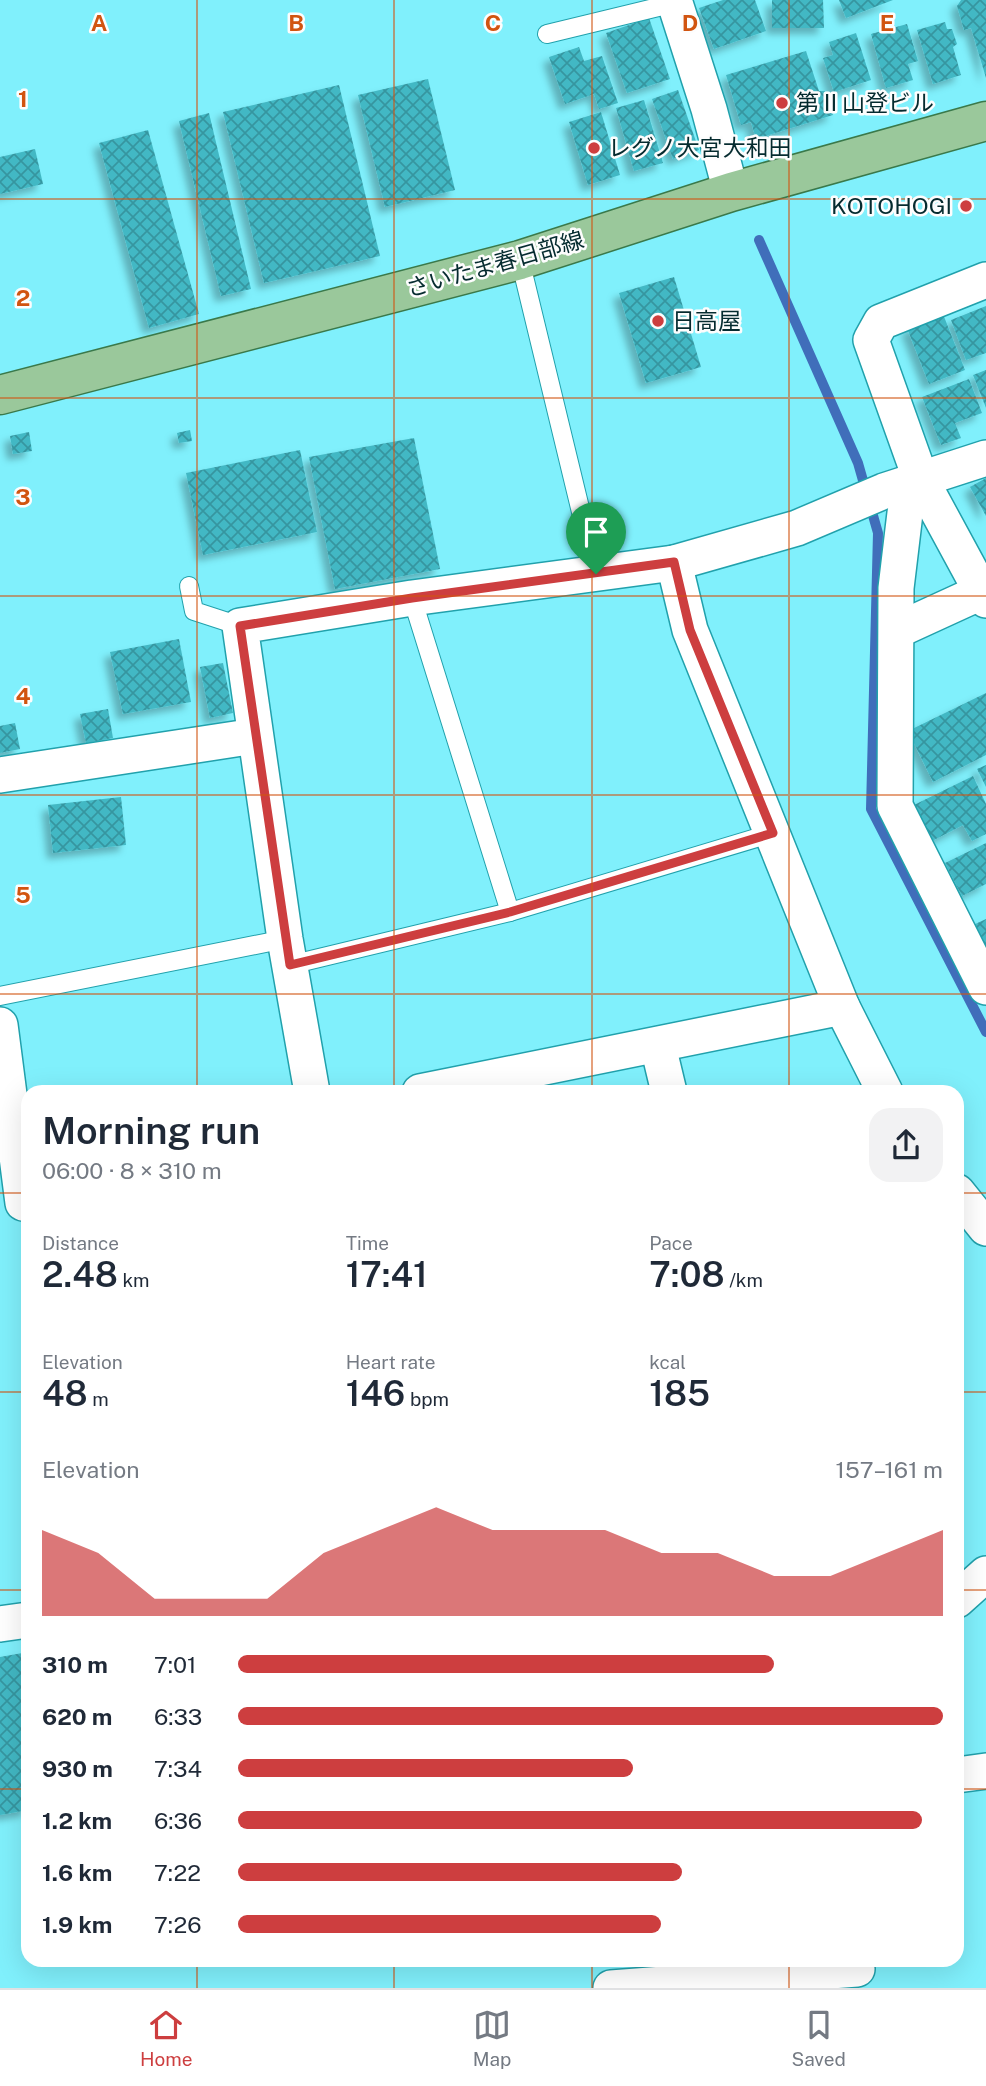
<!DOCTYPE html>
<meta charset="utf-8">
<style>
body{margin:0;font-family:"Public Sans","Noto Sans JP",sans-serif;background:#f2f2f3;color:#1f2937;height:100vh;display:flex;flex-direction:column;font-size:26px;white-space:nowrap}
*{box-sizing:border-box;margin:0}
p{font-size:23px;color:#747a83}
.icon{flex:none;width:38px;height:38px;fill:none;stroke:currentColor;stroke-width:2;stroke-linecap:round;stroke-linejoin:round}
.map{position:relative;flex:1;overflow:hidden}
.panel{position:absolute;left:21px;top:1085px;width:943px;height:882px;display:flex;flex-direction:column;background:#fff;border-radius:21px;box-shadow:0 7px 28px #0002}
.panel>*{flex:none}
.pin{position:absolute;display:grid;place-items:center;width:60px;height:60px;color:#fff;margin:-72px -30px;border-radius:50% 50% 50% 0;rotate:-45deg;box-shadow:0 0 7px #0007}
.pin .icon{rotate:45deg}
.round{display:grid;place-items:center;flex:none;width:74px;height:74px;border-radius:21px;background:#f2f2f3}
.summary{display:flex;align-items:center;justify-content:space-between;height:119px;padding:0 21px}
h1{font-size:38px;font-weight:600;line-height:52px}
.stats{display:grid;grid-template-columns:repeat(3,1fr);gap:10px;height:119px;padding:7px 21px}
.stats div{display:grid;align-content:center}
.stats b{font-size:35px;font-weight:600}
.stats small{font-size:19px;font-weight:400}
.stats p{font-size:19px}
.chart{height:196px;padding:14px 21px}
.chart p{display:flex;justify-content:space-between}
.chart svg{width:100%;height:126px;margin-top:7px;fill:#cd3e3f;opacity:.7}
ul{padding:0 21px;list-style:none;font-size:23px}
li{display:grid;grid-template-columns:112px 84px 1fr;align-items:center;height:52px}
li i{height:18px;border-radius:9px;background:#cd3e3f}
.tab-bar{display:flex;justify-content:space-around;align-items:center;height:98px;border-top:2px solid #e0e1e3;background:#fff;font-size:19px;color:#747a83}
.tab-bar a{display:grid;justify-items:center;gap:4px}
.tab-bar .active{color:#cd3e3f}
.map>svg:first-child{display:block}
</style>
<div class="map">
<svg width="986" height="1988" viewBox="0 0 986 1988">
<defs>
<pattern id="building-cross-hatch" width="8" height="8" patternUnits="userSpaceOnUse" patternTransform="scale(1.75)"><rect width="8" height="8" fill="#43b8c4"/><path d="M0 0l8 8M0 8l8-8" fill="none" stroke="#3696a0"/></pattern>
<filter id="shadow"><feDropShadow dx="-6" dy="6" stdDeviation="3.5" flood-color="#0004"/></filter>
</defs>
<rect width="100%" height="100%" fill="#80f0fc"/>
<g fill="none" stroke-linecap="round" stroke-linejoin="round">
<polyline stroke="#406eba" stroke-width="10" points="759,240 858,463 878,533 871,809 986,1032"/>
</g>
<g fill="url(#building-cross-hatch)" filter="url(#shadow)">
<polygon points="723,0 755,0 766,31 714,49 699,8"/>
<polygon points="772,0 823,0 824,28 772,28"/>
<polygon points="839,0 893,0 846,18"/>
<polygon points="961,0 986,0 986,78 971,28 964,30 957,6"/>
<polygon points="649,18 670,79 627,93 606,33"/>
<polygon points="945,22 947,29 952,29 957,44 953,47 961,75 933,84 917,30"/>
<polygon points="907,24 918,61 908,64 913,80 886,88 871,34"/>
<polygon points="856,33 871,80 834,92 823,58 833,55 829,42"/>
<polygon points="579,47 584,61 602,56 618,103 599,109 594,94 565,104 549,57"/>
<polygon points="806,51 819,91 825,91 833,115 756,139 751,122 741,125 726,75"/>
<polygon points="428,79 455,190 385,207 358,95"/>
<polygon points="339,85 380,256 264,283 223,112"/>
<polygon points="678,90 699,150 673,159 652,99"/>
<polygon points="644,100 663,163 634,171 616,108"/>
<polygon points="601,112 620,175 588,185 569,122"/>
<polygon points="209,113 251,289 221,296 179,121"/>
<polygon points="148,130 199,314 149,328 99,143"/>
<polygon points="35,149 43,184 0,194 0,157"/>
<polygon points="674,277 701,367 646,383 619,293"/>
<polygon points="986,306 986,353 966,360 951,320"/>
<polygon points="943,314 965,370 929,384 907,328"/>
<polygon points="986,370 986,408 973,375"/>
<polygon points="969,379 982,413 955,423 961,438 941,445 922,397"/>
<polygon points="190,430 192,441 179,443 177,433"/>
<polygon points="29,432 32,451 13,454 10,436"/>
<polygon points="414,438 440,569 335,589 309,457"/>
<polygon points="300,450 317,532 203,555 186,473"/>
<polygon points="986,478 986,516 970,487"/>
<polygon points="179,639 191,702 123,714 110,652"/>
<polygon points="223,663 233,713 210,718 200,667"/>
<polygon points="986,693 986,755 933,782 908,731"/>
<polygon points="108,709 113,738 86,743 80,714"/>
<polygon points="15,723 20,749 0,753 0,726"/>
<polygon points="986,765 986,787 977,769"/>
<polygon points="973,776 986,804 986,834 972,841 963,825 932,841 914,805"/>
<polygon points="121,797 126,845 53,853 48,805"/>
<polygon points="986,843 986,884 962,896 945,863"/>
<polygon points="986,919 986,957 971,926"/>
<polygon points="28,1652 28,1810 0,1815 0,1657"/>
</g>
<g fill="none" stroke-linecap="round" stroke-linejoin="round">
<g stroke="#21a1ac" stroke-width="20">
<g id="lane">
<polyline points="547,34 679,2"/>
<polyline points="520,260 596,574"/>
<polyline points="189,586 194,611 240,626"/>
<polyline points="412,598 510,912"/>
<polyline points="290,965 510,912 773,833"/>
<polyline points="0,996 285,939"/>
</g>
</g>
<g stroke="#21a1ac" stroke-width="38">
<g id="street">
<polyline points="674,0 709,109 731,192"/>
<polyline points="986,280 881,322 871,340 921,480 986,600"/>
<polyline points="921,480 905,513 896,588 895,806 986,987"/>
<polyline points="898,630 981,592"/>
<polyline points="0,775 255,736"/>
<polyline points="842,1007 885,1092"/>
<polyline points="0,1025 23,1203"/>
<polyline points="658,1046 669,1092"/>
<polyline points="312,1092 285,939 240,626 412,598 674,563 797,528 884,491 986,458"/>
<polyline points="420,1092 842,1007 690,630 674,563"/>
<polyline points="957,1192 986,1228"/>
<polyline points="957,1600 986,1574"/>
<polyline points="0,1624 28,1620"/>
<polyline points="957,1775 986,1771"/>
<polyline points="611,1988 857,1969"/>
</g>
</g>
<g stroke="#3a794a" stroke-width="41">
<polyline id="primary" points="0,395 520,260 731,192 986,121"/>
</g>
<use href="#lane" stroke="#fff" stroke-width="18"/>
<use href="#street" stroke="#fff" stroke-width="35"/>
<use href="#primary" stroke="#9ac89b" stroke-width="38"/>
</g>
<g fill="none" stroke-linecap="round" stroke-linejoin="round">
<g stroke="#fff" stroke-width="14">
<polygon id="route" points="674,562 690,630 773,833 510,912 290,965 240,626 412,598"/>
</g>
<use href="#route" stroke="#cd3e3f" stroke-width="9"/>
</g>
<path fill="none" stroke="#d15410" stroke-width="2" stroke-opacity="0.55" d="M197 0V1092M394 0V1092M592 0V1092M789 0V1092M0 199H986M0 398H986M0 596H986M0 795H986M0 994H986M0 1193H28M957 1193H986M0 1392H28M957 1392H986M0 1590H28M957 1590H986M0 1789H28M957 1789H986M197 1960V1988M394 1960V1988M592 1960V1988M789 1960V1988"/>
<g fill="#cd3e3f" stroke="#fdfdfd" stroke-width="2.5">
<circle cx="782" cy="103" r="7"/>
<circle cx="594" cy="148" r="7"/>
<circle cx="966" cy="206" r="7"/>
<circle cx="658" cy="321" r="7"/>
</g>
<g text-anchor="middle" stroke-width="5" stroke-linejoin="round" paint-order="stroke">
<g font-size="23" fill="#052b2f" stroke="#fdfdfd" text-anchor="start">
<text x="796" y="111">第Ⅱ山登ビル</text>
<text x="608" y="156">レグノ大宮大和田</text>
<text x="952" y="214" text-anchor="end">KOTOHOGI</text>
<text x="672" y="329">日高屋</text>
</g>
<g font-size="23" fill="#052b2f" stroke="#fdfdfd">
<text transform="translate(495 264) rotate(-16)" y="8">さいたま春日部線</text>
</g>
</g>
<g font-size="23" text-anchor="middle" font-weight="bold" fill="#d15410" stroke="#fdfdfd" stroke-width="5" stroke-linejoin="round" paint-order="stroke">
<text x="99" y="31">A</text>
<text x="296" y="31">B</text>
<text x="493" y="31">C</text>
<text x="690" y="31">D</text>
<text x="887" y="31">E</text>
<text x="23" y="107">1</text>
<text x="23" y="306">2</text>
<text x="23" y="505">3</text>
<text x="23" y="704">4</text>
<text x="23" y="903">5</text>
</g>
</svg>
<div class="pin" style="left:596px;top:574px;background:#1e9e55"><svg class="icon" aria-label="arrive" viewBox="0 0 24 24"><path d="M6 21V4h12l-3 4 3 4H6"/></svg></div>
<section class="panel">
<div class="summary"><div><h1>Morning run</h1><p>06:00 · 8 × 310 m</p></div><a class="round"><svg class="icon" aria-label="share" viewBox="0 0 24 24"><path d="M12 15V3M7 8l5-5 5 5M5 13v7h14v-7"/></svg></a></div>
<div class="stats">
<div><p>Distance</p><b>2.48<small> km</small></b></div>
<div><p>Time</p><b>17:41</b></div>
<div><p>Pace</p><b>7:08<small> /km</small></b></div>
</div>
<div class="stats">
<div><p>Elevation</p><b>48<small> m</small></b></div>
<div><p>Heart rate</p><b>146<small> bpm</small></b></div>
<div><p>kcal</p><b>185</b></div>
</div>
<div class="chart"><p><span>Elevation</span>157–161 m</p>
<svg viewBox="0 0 160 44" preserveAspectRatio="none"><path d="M0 44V14L10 22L20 38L30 38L40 38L50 22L60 14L70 6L80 14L90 14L100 14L110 22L120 22L130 30L140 30L150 22L160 14V44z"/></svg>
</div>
<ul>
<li><b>310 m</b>7:01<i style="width:76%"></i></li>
<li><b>620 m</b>6:33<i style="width:100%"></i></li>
<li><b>930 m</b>7:34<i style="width:56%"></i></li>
<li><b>1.2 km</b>6:36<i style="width:97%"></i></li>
<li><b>1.6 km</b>7:22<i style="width:63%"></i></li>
<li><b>1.9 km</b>7:26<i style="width:60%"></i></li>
</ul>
</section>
</div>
<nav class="tab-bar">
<a class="active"><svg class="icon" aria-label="home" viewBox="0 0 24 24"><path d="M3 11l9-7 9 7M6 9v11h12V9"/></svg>Home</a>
<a><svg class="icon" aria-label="map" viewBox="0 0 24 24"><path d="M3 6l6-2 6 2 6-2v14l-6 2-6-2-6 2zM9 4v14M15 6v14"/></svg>Map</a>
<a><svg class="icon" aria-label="saved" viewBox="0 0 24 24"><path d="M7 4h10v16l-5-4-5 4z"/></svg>Saved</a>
</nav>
